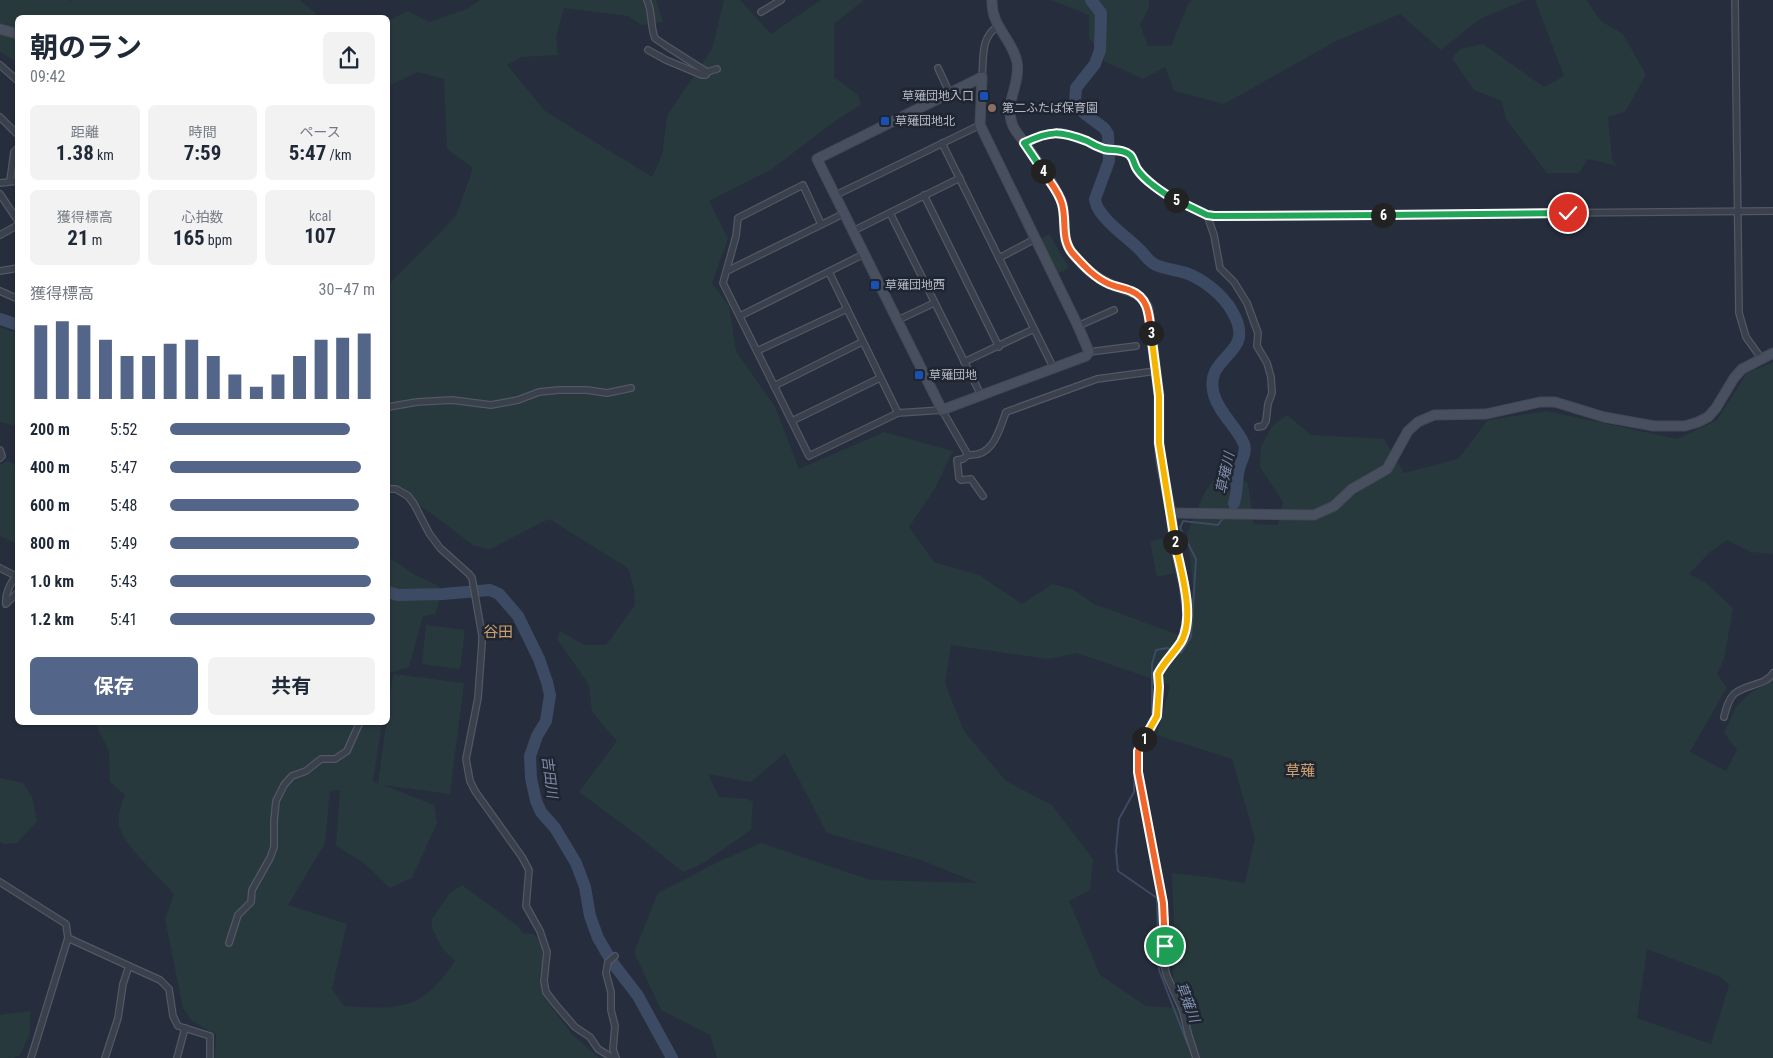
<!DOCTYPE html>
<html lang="ja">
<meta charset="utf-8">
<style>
body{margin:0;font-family:"Roboto Condensed","Noto Sans JP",sans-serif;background:#f2f2f3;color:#1f2937;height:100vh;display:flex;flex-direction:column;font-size:19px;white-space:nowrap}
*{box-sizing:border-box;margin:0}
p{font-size:16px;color:#747a83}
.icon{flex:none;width:28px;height:28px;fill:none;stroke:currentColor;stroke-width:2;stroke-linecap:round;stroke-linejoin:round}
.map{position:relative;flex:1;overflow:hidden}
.drawer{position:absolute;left:15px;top:15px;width:375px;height:710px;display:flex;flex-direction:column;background:#fff;border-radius:8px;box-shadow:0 1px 4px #0004}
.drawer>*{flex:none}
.pin{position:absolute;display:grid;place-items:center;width:42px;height:42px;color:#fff;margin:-21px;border:2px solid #fff;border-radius:50%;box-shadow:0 1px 5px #0007}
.km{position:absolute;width:25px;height:25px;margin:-12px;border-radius:50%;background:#222;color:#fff;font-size:14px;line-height:25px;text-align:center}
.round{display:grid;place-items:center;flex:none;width:52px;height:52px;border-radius:8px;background:#f2f2f3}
.headline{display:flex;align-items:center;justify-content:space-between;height:85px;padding:0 15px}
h1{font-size:28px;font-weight:700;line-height:38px}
.figures{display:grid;grid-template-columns:repeat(3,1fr);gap:8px;height:85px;padding:5px 15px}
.figures div{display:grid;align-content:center;border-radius:8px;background:#f2f2f3;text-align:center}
.figures b{font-size:21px;font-weight:700}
.figures small{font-size:14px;font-weight:400}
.figures p{font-size:14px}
.chart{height:140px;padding:10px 15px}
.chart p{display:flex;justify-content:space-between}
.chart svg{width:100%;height:90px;margin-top:5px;stroke:#54658a;stroke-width:6}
.action{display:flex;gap:10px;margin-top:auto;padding:10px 15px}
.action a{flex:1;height:58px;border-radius:8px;background:#54658a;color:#fff;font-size:20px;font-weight:700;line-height:58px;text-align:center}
.action a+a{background:#f2f2f3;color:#1f2937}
ul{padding:0 15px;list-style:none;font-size:16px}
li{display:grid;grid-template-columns:80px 60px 1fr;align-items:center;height:38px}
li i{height:12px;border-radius:6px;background:#54658a}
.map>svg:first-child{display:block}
</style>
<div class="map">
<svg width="1773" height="1058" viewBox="0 0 1773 1058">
<rect width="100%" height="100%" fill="#262d3c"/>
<g fill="#28393d" fill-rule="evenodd">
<polygon points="0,0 69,0 70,1 73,0 300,0 320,17 18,18 17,62 0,52"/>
<path d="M480 0H656L663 22 642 25 628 16 564 8 556 37 558 55 521 57 507 65 545 111 652 177 662 155 667 116 712 49 724 0H740L771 34 821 0H864L834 24V77L858 95 861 105 835 121 772 169 709 201 728 239 712 283 729 306 736 351 775 407 799 469 884 432 953 451 934 490 909 527 934 562 979 575 1022 604 1053 584 1074 590 1094 604 1179 635 1189 642 1191 599 1194 595 1187 533 1205 492 1227 461 1248 484 1254 524 1278 525 1283 502 1260 467 1261 447 1272 426 1287 415 1311 435 1384 439 1404 473 1458 459 1488 420 1547 411 1677 439 1717 420 1747 373 1773 362V554L1751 552 1727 540 1710 552 1689 574 1705 582 1733 608 1724 659 1717 674 1727 687 1690 752 1726 771 1737 750 1724 733 1736 707 1749 694 1773 680V1058H717L710 1035 661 1010 634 952 658 893 718 862 761 843 870 880 978 883 921 860 827 833 785 753 751 782 708 774 719 797 747 799 753 802 751 830 703 863 683 872 637 835 579 792 617 741 592 712 589 685 557 639 560 631 585 645H606L635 605 634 588 628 568 549 519 490 549 474 546 435 516 388 485V285L456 216 473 168 447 149 444 79 418 72 388 86V21L407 11 429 22 467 9ZM951 645 1048 659 1077 653 1170 685 1157 735 1232 759 1255 838 1245 883 1208 877 1172 873 1174 926 1173 974 1178 1008 1146 1006 1100 975 1069 901 1090 890 1093 859 1052 805 1006 781 964 731 945 683ZM1647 949 1720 977 1729 985 1711 1044 1637 1018Z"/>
<polygon points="1051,0 1149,0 1149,7 1140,25 1148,46 1171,46 1189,2 1192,0 1525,0 1480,19 1441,50 1400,14 1336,41 1224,104 1174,91 1165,67 1143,79 1104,61 1089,37 1089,15"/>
<polygon points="1535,0 1586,0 1601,21 1623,34 1646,75 1625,112 1608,117 1612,159 1617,166 1588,159 1579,173 1547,173 1506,119 1502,101 1474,90 1452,58 1460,49 1483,44 1544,87 1564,76"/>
<polygon points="1049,234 1069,268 1057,274 1041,239"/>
<polygon points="0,327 17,333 17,426 0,422"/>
<polygon points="8,461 17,465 17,544 0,536 0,465"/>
<polygon points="1167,538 1174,573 1157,577 1150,541"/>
<polygon points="388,557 415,575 439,586 440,598 435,614 423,616 409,667 390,673 388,690"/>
<polygon points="426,625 465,630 460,669 422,664"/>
<path d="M393 674 464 683 450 794 383 785 434 805 437 823 412 878 390 888 365 864 336 846 340 790 330 791 325 843 288 905 347 924 332 989 344 1006C369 1007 394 1011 417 1000 432 993 446 974 455 961L442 948 432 928V919L450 893 462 885 518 926 523 933 534 934 542 943V963L539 978 544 997 572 1034 599 1058H215L216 1035 191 1020 183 1008 165 919 174 894C160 878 126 847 120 829 116 818 121 805 125 795L110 782 109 751 95 723H382L373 782 378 784Z"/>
<polygon points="0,778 23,783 32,797 37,821 17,843 4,844 0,842"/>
<polygon points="30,1011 30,1033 20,1055 13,1058 0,1058 0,1015"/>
</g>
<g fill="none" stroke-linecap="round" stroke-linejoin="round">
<g stroke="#3d4a63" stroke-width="2">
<polyline points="1228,511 1234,503"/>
<polyline points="1173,650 1167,648 1156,650 1152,664 1152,716 1135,751 1134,792 1119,819 1116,851 1118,871 1157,898 1159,970 1188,1045"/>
<polyline points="1177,652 1181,653 1191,637 1196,559 1180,528 1183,521 1218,525 1224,517"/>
</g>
<g stroke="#3d4a63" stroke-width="12">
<path d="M1091 0 1101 13 1100 50 1095 64 1076 88 1075 102 1085 114 1104 128 1108 134 1109 161 1095 199C1096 203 1096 206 1099 210 1109 226 1126 236 1140 250 1145 255 1149 262 1156 265 1165 269 1176 270 1186 273 1203 279 1223 295 1232 311 1259 357 1202 353 1214 395 1219 413 1237 427 1244 444 1247 452 1241 461 1239 469 1236 481 1238 490 1234 503"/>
<polyline points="0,319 18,325"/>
<polyline points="388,592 398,595 443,594 490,590 499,594 518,616 539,659 547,682 550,695 546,721 537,736 530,756 531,778 536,801 541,812 555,828 576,863 585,887 590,916 598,938 612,962 638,996 672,1058"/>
</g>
<g stroke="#525864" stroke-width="8">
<g id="street">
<path d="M647 0C653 13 650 27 655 38 657 41 700 67 707 72"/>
<polyline points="1735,0 1739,313 1746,337 1761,358"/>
<polyline points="761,12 781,0"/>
<polyline points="648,50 666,60 702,75 706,75 707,72 717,69"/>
<polyline points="0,65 18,81"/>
<polyline points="938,68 950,94"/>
<path d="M982 77C984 57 980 38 998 26"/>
<polyline points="0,117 18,135"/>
<polyline points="942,143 1053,367"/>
<polyline points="1025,143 1035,138 1056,132 1066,133 1104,148 1124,151 1131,156 1137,170 1163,194 1207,215 1214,216 1773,211"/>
<polyline points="10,181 14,152 18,148"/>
<polyline points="0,183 18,181"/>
<polyline points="0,194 18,221"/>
<polyline points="836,195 980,125"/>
<polyline points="924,195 999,347"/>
<polyline points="890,213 981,395"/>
<polyline points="1207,215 1214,235 1220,268 1234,282 1247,303 1258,333 1257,346 1267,363 1271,377 1272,393 1268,404 1266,421 1263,426 1258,427"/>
<path d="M821 224 803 185 738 218 736 236 723 283 809 456 898 413 942 410 968 455C993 457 999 431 1006 412L1097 379 1156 371"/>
<polyline points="853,231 960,178"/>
<polyline points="0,235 18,225"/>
<polyline points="999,258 1035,239"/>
<polyline points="0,271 18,268"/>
<polyline points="727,271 845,213"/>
<polyline points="829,272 898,413"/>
<polyline points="0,291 18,299"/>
<polyline points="740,316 864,254"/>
<polyline points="898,320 934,303"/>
<polyline points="1078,326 1114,310"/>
<polyline points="757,351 847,309"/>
<polyline points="1089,352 1136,346"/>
<polyline points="964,362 1034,329"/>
<polyline points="774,386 862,342"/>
<polyline points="388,407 417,402 452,400 491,405 518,400 539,392 559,390 587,390 607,393 631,388"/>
<polyline points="792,421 880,378"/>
<polyline points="0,450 2,456 0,458"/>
<polyline points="968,455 963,459 957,460 959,478 961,480 971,479 983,496"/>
<polyline points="388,489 396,489 408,496 414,504 429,533 440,548 469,574 472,578 482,635 482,643 478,698 466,759 470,781 475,791 522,857 529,870 526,906 540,931 547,952 544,981 546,992 556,1005 575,1027 590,1037 598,1049 613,1058"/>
<path d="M0 568 16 576C10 584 5 594 6 604L18 592"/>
<polyline points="1182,641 1158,674 1159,687 1157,716 1138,751 1138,772 1163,903 1165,924 1164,965 1167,976 1183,1011 1188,1033 1196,1058"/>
<path d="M1724 717C1726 709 1728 700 1734 694 1746 684 1767 685 1773 673"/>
<polyline points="0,882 66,924 68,938 129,966 123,984 118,1018 105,1058"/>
<polyline points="229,943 238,915 251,902 252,890 270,858 274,847 274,821 276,801 284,785 292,776 306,771 321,759 335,759 347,751 360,722"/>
<polyline points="615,956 608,962 606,973 611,992 611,1010 615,1026 613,1049 616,1058"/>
<polyline points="129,966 160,980 169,989 173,1016 178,1026 210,1036 210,1058"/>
<polyline points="31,1058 68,938"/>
<polyline points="177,1058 185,1028"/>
</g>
</g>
<g stroke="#434955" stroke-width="11">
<g id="secondary">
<path d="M992 0C991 27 1012 38 1017 62 1021 85 1003 103 1013 126 1015 131 1020 136 1023 141 1034 156 1057 187 1062 203 1067 220 1060 239 1073 254 1082 265 1094 277 1108 283 1125 292 1138 288 1148 308L1159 396V443L1161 463 1171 513 1174 541 1184 585 1188 617 1186 628 1182 641"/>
<polyline points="0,29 18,34"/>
<polygon points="982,77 980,125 1078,326 1089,352 1086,356 942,410 817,159"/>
<polyline points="1171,513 1314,515 1334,506 1352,489 1387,469 1408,431 1418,422 1434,415 1486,414 1540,402 1555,402 1604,417 1654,426 1685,426 1698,422 1708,417 1716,408 1734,378 1742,369 1773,353"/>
</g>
</g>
<use href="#street" stroke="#3a404c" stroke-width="5.5"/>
<use href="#secondary" stroke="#484f5f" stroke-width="9"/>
</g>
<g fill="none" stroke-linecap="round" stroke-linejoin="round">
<g stroke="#fff" stroke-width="10">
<polyline id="split-1" points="1144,739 1138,751 1138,772 1163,903 1165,946"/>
</g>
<g stroke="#fff" stroke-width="10">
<path id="split-2" d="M1144 739 1157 716 1159 687 1158 674C1164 662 1174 653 1181 642 1196 616 1180 569 1175 542"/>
</g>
<g stroke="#fff" stroke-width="10">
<polyline id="split-3" points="1151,333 1159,396 1159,443 1175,542"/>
</g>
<g stroke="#fff" stroke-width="10">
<path id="split-4" d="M1043 171C1049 181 1059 192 1062 204 1067 222 1060 240 1074 255 1084 266 1095 278 1109 284 1116 287 1124 288 1131 291 1149 298 1149 316 1151 333"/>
</g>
<g stroke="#fff" stroke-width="10">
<path id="split-5" d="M1043 171 1024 143C1051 130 1060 131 1087 141 1092 144 1098 147 1104 149 1113 151 1123 149 1130 155 1134 159 1134 165 1137 169 1144 180 1164 194 1176 200"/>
</g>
<g stroke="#fff" stroke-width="10">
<polyline id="split-6" points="1176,200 1207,215 1214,216 1383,215"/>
</g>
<g stroke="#fff" stroke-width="10">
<polyline id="split-7" points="1383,215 1568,213"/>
</g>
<use href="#split-1" stroke="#f0652b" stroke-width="6"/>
<use href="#split-2" stroke="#f5b400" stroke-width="6"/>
<use href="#split-3" stroke="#f5b400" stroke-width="6"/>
<use href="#split-4" stroke="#f0652b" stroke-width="6"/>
<use href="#split-5" stroke="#22a559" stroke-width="6"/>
<use href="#split-6" stroke="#22a559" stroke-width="6"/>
<use href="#split-7" stroke="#22a559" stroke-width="6"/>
</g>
<g fill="#1a4fb4" stroke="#1f2531" stroke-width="2">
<rect x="979" y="91" width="10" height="10" rx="2.5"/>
<rect x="880" y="116" width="10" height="10" rx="2.5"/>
<rect x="870" y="280" width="10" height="10" rx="2.5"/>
<rect x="914" y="370" width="10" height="10" rx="2.5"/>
</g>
<circle fill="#8d6e63" stroke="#1f2531" stroke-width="2" cx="992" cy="108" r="5"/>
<g text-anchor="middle" stroke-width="5" stroke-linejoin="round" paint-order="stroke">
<g font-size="12" fill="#b6bbc7" stroke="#1f2531" text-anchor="start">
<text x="974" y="100" text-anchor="end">草薙団地入口</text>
<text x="1002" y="112">第二ふたば保育園</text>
<text x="895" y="125">草薙団地北</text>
<text x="885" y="289">草薙団地西</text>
<text x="929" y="379">草薙団地</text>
</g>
<g font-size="14" font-style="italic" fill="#808eac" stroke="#1f2531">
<text transform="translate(1225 473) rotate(-78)" y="5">草薙川</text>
<text transform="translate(550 777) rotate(83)" y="5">吉田川</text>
<text transform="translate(1188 1002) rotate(69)" y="5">草薙川</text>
</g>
<g font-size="15" fill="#cb9f6d" stroke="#1f2531">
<text x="498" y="637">谷田</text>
<text x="1300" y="776">草薙</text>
</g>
</g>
</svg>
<div class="pin" style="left:1165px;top:946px;background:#1e9e55"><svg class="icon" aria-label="arrive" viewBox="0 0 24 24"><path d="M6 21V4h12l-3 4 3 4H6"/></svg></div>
<div class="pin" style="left:1568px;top:213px;background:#d93025"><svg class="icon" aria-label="check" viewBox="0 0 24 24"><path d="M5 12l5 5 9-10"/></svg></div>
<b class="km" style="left:1144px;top:739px">1</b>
<b class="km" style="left:1175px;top:542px">2</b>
<b class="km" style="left:1151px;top:333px">3</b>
<b class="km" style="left:1043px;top:171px">4</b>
<b class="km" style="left:1176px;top:200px">5</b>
<b class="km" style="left:1383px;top:215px">6</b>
<section class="drawer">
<div class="headline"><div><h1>朝のラン</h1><p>09:42</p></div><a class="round"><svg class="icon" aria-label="share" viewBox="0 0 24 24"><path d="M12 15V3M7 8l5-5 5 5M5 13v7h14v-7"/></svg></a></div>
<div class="figures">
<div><p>距離</p><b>1.38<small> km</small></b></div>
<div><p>時間</p><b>7:59</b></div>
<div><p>ペース</p><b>5:47<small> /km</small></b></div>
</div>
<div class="figures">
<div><p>獲得標高</p><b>21<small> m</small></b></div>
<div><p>心拍数</p><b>165<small> bpm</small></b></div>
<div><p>kcal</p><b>107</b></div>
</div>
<div class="chart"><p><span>獲得標高</span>30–47 m</p>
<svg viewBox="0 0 160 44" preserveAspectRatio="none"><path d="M5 44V8M15 44V6M25 44V8M35 44V15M45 44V23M55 44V23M65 44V17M75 44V15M85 44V23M95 44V32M105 44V38M115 44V32M125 44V23M135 44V15M145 44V14M155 44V12"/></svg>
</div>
<ul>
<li><b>200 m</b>5:52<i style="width:88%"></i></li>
<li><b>400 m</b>5:47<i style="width:93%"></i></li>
<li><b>600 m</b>5:48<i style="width:92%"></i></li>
<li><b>800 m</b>5:49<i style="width:92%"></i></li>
<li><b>1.0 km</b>5:43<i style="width:98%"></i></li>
<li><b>1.2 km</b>5:41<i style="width:100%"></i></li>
</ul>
<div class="action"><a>保存</a><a>共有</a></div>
</section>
</div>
